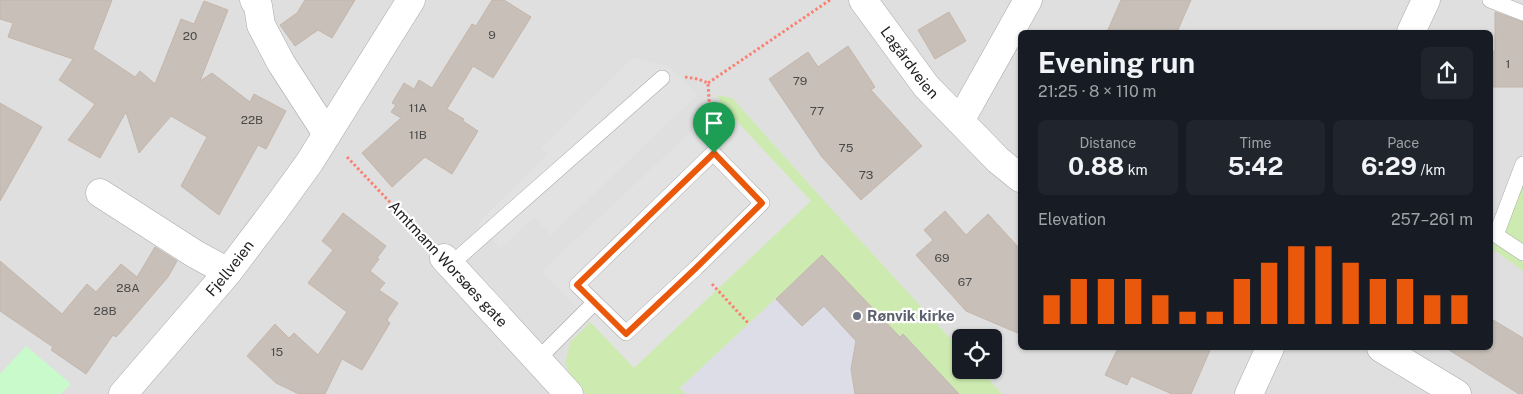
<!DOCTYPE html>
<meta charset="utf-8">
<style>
body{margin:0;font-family:"Public Sans",sans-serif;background:#20242c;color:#f1f3f6;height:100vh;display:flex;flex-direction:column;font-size:19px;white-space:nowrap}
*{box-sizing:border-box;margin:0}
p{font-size:16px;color:#9ea1a6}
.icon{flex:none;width:28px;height:28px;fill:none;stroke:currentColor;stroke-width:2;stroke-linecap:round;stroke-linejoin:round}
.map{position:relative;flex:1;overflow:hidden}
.panel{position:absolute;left:1018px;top:30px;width:475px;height:320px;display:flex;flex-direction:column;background:#171b24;border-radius:8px;box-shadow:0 1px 4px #0004}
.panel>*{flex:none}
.controls{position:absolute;left:952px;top:329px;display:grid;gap:10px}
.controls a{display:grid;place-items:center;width:50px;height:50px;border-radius:8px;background:#171b24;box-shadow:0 1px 4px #0004;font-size:25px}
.pin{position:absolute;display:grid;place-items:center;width:42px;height:42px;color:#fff;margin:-51px -21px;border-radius:50% 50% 50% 0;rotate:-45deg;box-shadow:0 0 5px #0007}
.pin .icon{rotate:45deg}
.round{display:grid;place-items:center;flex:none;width:52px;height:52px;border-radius:8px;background:#20242c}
.head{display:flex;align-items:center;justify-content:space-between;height:85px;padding:0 20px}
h1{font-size:28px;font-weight:700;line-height:38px}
.metrics{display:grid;grid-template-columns:repeat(3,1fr);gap:8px;height:85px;padding:5px 20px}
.metrics div{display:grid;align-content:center;border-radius:8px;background:#20242c;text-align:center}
.metrics b{font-size:25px;font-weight:700}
.metrics small{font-size:14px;font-weight:400}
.metrics p{font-size:14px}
.chart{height:140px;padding:10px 20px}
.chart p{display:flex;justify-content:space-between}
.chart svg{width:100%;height:90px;margin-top:5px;stroke:#ea580c;stroke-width:6}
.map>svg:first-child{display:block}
</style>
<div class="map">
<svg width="1523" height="394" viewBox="0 0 1523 394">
<rect width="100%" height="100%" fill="#f2efe9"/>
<path fill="#e0dfdf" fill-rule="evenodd" d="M0 0H1523V394H0ZM1020 32H1490V348H1020ZM961 338H994V370H961Z"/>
<g fill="#cdebb0">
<polygon points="717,95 732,98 826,203 961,350 961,370 980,370 1002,394 959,394 904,334 900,337 822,255 680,388 686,394 586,394 572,379 565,363 570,342 591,322 634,367 720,103"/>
<polygon points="1523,160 1523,271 1494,250 1490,244 1492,233"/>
</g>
<polygon fill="#c8facc" points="26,346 71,384 61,394 0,394 0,374"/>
<g fill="#e2e2e2">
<polygon points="633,58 669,66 697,95 551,235 534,217 501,249 477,224 548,155 541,148"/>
<polygon points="720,103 811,201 634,368 542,271 712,112"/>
</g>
<polygon fill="#dddde8" points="776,299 802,326 824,306 861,346 853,357 851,369 852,380 857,391 854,394 686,394 680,388"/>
<g fill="#c7bfb8" stroke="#c4b6ab">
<polygon points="0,0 112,0 93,49 135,77 140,71 155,84 181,19 194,24 204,1 228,10 200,81 212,73 250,102 254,94 286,111 266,149 258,145 219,215 181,186 207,137 171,116 139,153 126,112 100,158 68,140 95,104 59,80 73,59 8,37 13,23 0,19"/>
<polygon points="305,0 355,0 332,38 318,30 295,46 280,25 297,13"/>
<polygon points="492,0 504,0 531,17 493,78 473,66 447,109 464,119 463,121 478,131 452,174 425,157 392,187 362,153 401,118 391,112 396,105 392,103 404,83 414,89 419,80 432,88 472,24 476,26"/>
<polygon points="1121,0 1191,0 1177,32 1107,32"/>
<polygon points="949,12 966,41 935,59 918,30"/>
<polygon points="1495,12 1523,22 1523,87 1490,87 1490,51 1495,51"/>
<polygon points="848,46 875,87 871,90 922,146 861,200 822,157 769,79 808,52 818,67"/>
<polygon points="0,103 42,127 0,201"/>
<polygon points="945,211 966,235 988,214 1020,249 1020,334 966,311 916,255 933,240 924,230"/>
<polygon points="343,213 386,246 377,258 379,259 370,271 385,283 379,290 398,303 387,320 390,323 362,370 342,359 325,394 299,394 276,383 247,356 275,324 289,338 294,333 318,355 347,312 308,283 333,250 322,241"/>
<polygon points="155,247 177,261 168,277 119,334 116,337 113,335 86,374 51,350 53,347 0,311 0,261 62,314 87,284 96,292 121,264 137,277"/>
<polygon points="822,255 900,337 903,334 959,394 855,394 851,369 856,341 824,306 802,326 776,299"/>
<polygon points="1490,318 1523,338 1523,394 1519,394 1446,348 1490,348"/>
<polygon points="1118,348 1211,348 1191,394 1172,394 1131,376 1127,385 1105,375"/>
</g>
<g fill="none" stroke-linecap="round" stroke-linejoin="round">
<g stroke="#a9a9a9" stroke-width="16">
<g id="service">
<polyline points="1490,0 1523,13"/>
<polygon points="713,153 762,203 696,268 626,333 577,285"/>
<polyline points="1523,164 1496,235 1523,253"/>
<polyline points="450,265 662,78"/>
<polyline points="537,360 594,303"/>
</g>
</g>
<g stroke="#a9a9a9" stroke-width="29">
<g id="minor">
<polyline points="254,0 258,6 261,25 281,63 327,134"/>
<path id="s1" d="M863 0 926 86 998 160 1020 178"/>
<polyline points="1411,32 1426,0"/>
<polyline points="960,121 1028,0"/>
<polyline points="100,193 195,254 228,272"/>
<polyline points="444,258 569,394"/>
<polyline points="1381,348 1457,394"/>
<path id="s2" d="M123 394 228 272 275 210 309 163 411 0"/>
<polyline points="1249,394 1270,348"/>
</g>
</g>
<g stroke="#fa8072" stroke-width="3" stroke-dasharray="2.5 2.5" stroke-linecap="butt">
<polyline points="685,77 698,79 708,83 711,130"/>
<polyline points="708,83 830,0"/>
<polyline points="347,157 424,238"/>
<polyline points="712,284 749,324"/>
</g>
<use href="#service" stroke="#fff" stroke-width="15"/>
<use href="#minor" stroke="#fff" stroke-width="28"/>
</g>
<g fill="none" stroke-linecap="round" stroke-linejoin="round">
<g stroke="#fff" stroke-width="10">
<polygon id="route" points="714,153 762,203 696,268 626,334 577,285"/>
</g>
<use href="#route" stroke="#ea580c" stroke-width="6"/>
</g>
<circle fill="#6b7280" stroke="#fff" stroke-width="2" cx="857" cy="316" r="5"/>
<g text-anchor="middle" stroke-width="4.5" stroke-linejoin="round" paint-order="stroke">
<g font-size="12" fill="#4b4948">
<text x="492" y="39">9</text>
<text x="190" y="40">20</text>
<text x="1508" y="68">1</text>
<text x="800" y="85">79</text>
<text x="418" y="112">11A</text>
<text x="817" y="115">77</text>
<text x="252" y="124">22B</text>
<text x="418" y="139">11B</text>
<text x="846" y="152">75</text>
<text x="866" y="179">73</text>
<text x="942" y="262">69</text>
<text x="965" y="286">67</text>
<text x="128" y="292">28A</text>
<text x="105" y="315">28B</text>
<text x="277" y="356">15</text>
</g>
<g font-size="15" fill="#222" stroke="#fff">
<text dy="5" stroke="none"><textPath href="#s1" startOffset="78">Lagårdveien</textPath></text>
<text transform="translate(448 264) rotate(47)" y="5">Amtmann Worsøes gate</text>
<text dy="5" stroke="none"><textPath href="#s2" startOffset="165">Fjellveien</textPath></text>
</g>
<g font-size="15" font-weight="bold" fill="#5b616d" stroke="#fff" text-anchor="start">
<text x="867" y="321">Rønvik kirke</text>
</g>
</g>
</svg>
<div class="controls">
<a><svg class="icon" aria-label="locate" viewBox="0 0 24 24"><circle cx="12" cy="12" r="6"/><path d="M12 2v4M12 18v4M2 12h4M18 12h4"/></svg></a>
</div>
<div class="pin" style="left:714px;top:153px;background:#1e9e55"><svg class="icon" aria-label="arrive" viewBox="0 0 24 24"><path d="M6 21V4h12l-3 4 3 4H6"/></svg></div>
<section class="panel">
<div class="head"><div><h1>Evening run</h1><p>21:25 · 8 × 110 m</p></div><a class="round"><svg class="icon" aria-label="share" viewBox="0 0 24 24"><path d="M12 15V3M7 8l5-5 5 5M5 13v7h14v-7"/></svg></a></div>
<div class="metrics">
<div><p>Distance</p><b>0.88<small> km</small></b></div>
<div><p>Time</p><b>5:42</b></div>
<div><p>Pace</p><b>6:29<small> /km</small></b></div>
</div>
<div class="chart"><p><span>Elevation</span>257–261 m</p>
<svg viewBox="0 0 160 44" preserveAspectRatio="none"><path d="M5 44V30M15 44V22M25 44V22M35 44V22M45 44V30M55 44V38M65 44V38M75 44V22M85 44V14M95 44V6M105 44V6M115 44V14M125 44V22M135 44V22M145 44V30M155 44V30"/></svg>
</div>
</section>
</div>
